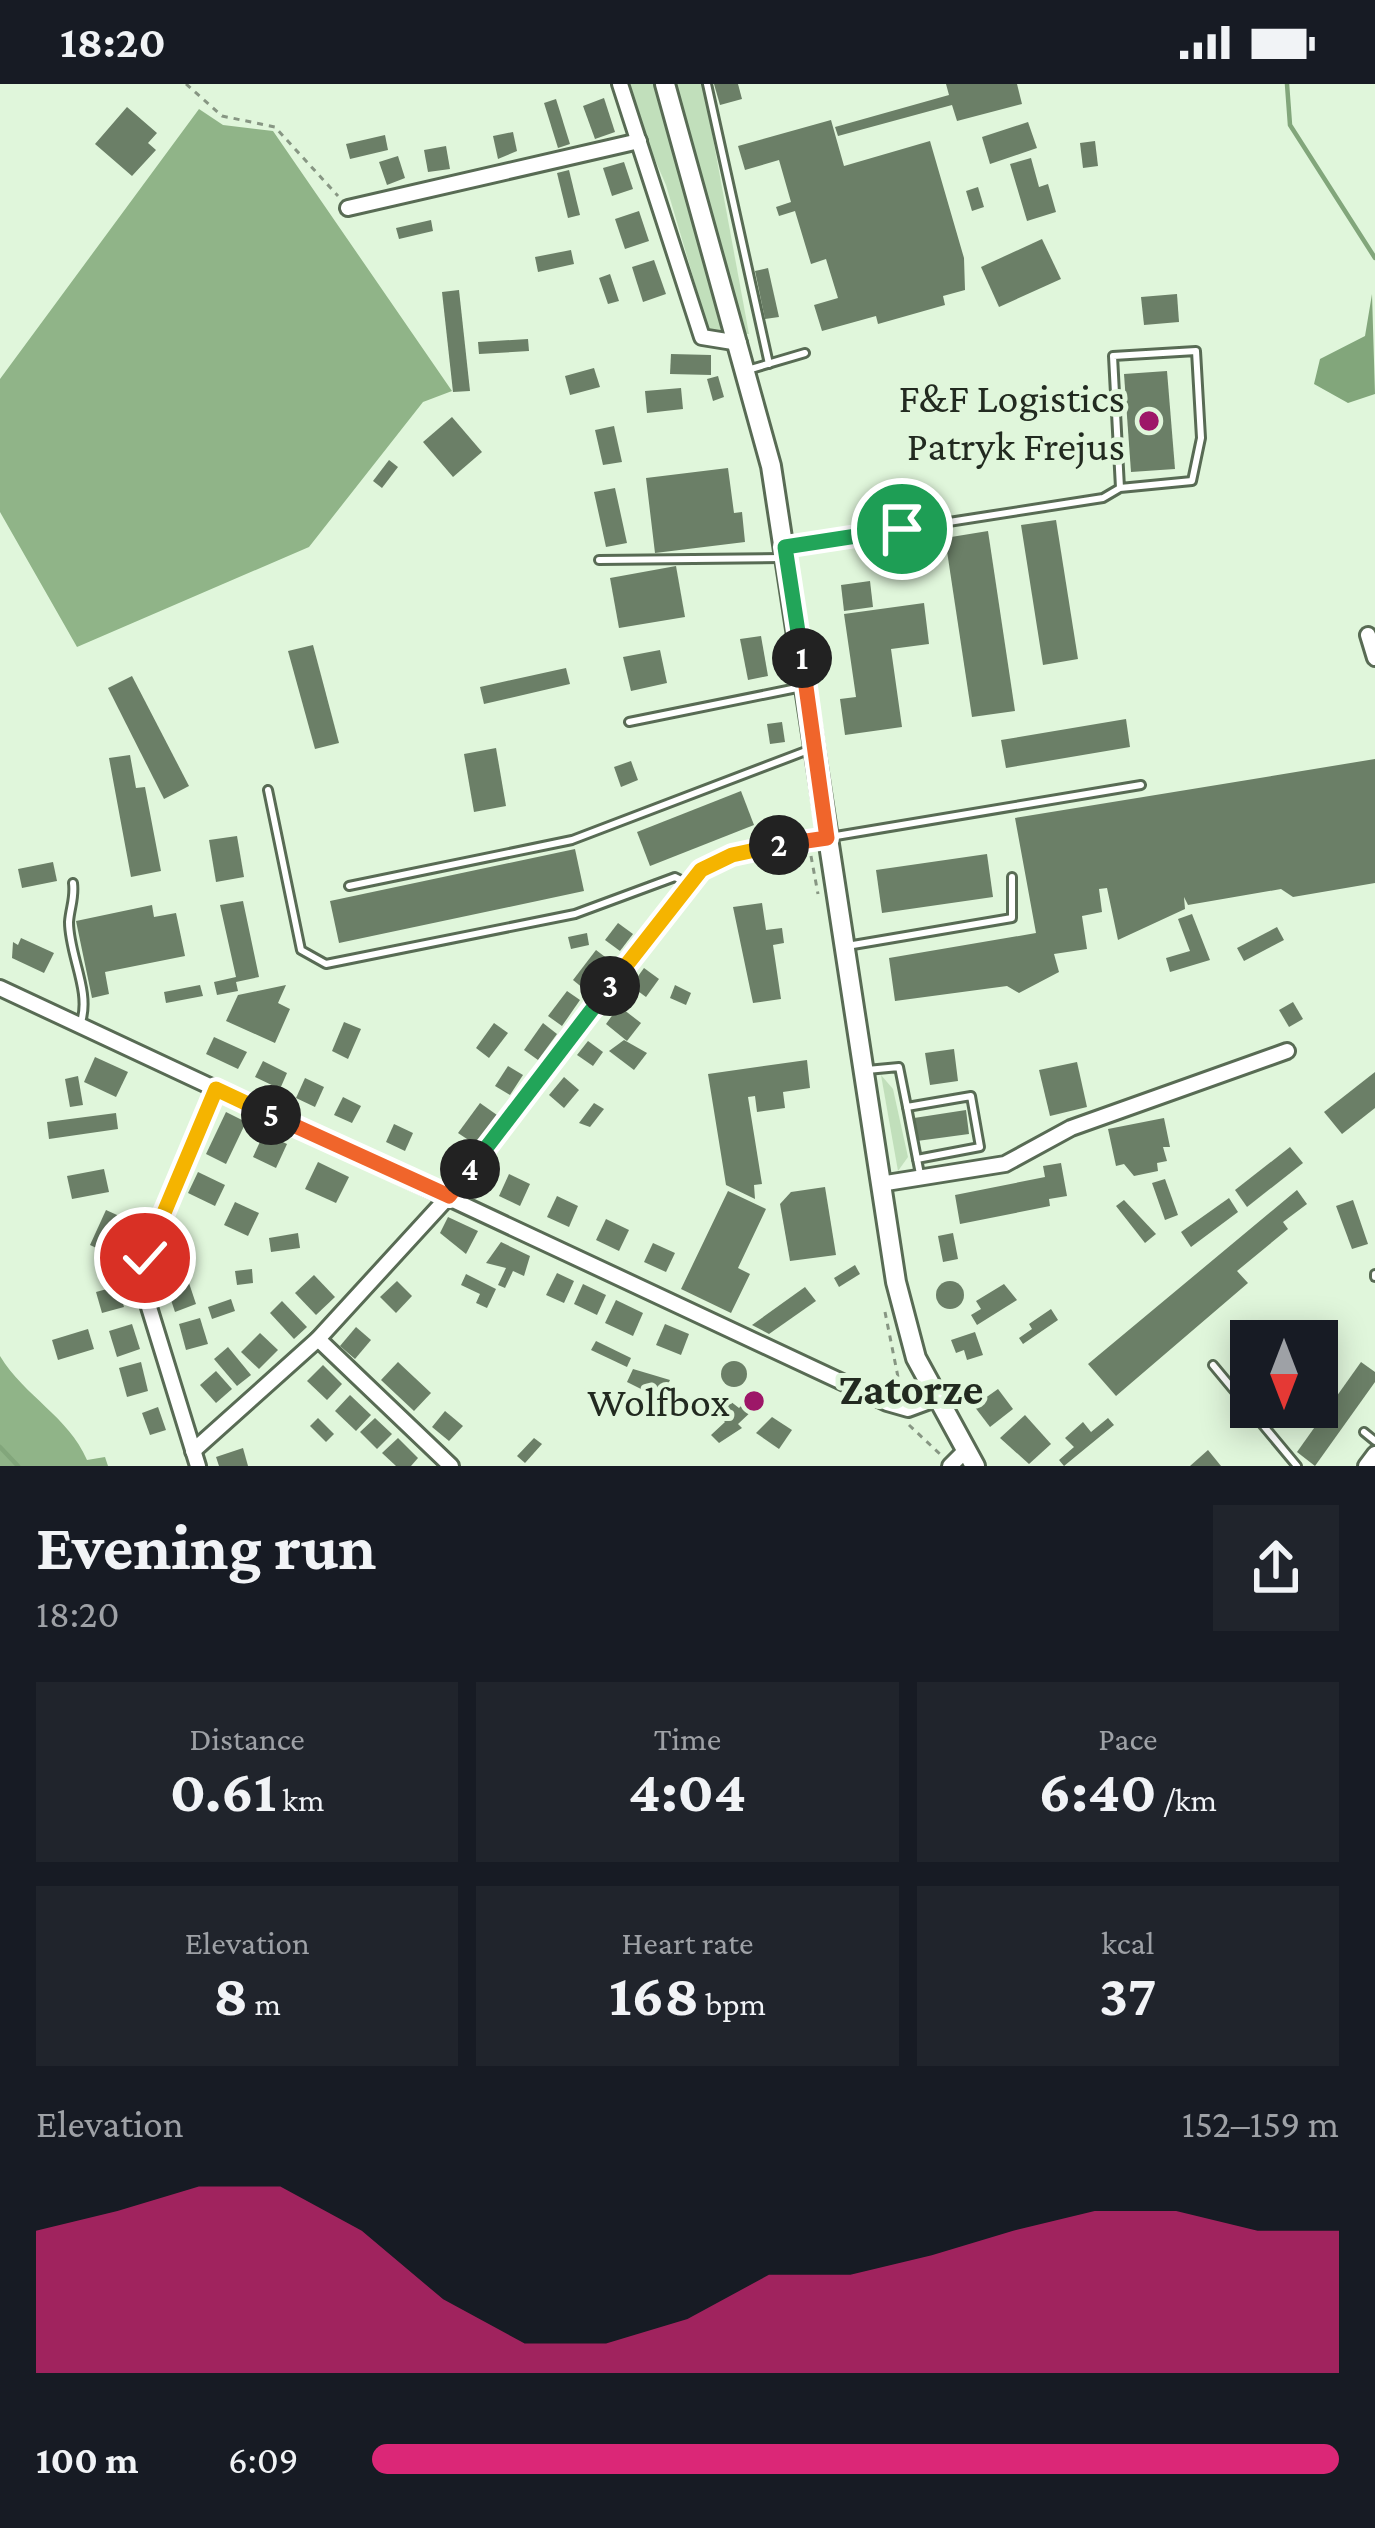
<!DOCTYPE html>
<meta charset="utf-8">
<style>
body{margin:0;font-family:"Crimson Pro",serif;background:#20242c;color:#f1f3f6;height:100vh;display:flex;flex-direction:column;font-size:45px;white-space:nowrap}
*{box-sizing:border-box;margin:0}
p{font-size:39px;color:#9ea1a6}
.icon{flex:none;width:66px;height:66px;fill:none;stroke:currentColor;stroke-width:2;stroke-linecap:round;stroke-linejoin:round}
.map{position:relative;height:1382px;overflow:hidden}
.side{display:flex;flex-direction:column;background:#171b24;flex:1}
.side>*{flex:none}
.needle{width:78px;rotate:180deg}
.fabs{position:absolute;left:1230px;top:1236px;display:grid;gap:24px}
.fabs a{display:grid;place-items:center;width:108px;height:108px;border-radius:0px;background:#171b24;box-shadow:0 6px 30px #0003;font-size:60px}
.pin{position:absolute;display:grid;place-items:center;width:102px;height:102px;color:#fff;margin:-51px;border:6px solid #fff;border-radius:50%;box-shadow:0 3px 12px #0007}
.km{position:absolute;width:60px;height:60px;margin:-30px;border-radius:50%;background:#222;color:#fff;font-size:33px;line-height:60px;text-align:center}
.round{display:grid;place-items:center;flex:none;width:126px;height:126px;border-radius:0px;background:#20242c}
.head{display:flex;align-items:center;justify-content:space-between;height:204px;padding:0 36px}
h1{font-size:66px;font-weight:700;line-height:90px}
.metrics{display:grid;grid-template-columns:repeat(3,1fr);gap:18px;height:204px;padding:12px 36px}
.metrics div{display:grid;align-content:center;border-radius:0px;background:#20242c;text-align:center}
.metrics b{font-size:60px;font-weight:700}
.metrics small{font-size:33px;font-weight:400}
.metrics p{font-size:33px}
.chart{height:336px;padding:24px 36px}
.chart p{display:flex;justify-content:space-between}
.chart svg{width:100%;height:216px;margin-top:12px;fill:#db2777;opacity:.7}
ul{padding:0 36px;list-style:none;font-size:39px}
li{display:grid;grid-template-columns:192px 144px 1fr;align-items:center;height:90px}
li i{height:30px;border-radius:15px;background:#db2777}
.status{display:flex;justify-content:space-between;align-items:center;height:84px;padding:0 60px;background:#171b24;direction:ltr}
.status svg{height:33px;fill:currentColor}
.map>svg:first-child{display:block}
</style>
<div class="status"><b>18:20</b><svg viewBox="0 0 49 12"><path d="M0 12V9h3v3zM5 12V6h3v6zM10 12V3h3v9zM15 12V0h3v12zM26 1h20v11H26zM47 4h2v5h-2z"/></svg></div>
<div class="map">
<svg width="1375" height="1382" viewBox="0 0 1375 1382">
<rect width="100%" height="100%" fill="#e0f6db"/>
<g fill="#c1dfbb">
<polygon points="622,0 657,0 723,252 709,247 666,101"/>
<polygon points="672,0 703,0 749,250 744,250"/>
<polygon points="881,991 893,1005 908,1073 898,1087"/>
</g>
<g fill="#90b488">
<polygon points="199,25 223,41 273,47 452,307 423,318 309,463 77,563 0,428 0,295"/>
<path d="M0 1272C25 1313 68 1332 87 1376L105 1373 108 1382H0Z"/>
</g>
<polygon fill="#82a67b" points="1372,210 1375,310 1348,319 1314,300 1320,275 1365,252"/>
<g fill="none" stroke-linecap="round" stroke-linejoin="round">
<g stroke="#82a67b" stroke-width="4.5">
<polyline points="1287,0 1290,41 1375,174"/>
<polyline points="0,1363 18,1382"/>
</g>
</g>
<g fill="#6b7f67">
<polygon points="714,0 738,0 742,15 720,21"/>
<polygon points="946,0 1017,0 1022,20 957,37 952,21 838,52 835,43 949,11"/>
<polygon points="604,14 615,48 595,55 583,22"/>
<polygon points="556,15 570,60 558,64 544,19"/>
<polygon points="127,23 157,49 148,59 156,66 132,92 95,60"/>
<polygon points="831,36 844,82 930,57 964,174 965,206 943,212 945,221 878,240 876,232 822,247 814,221 838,214 826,175 811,180 795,127 779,132 776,123 791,118 779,76 745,86 738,62"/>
<polygon points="1028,38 1037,64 990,80 982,53"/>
<polygon points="513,48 517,67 498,75 493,52"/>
<polygon points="385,51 388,66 350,75 346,60"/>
<polygon points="1095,57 1098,82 1083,84 1080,59"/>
<polygon points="446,62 450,85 428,88 424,66"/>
<polygon points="398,72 405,94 387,101 379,78"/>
<polygon points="1031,74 1039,103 1048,100 1056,128 1027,137 1010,80"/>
<polygon points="624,78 633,105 612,112 603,84"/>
<polygon points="569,86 580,131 568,134 557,89"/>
<polygon points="978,103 984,123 972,127 966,107"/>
<polygon points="639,127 649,157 625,165 615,135"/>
<polygon points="431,136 433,147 399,155 396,144"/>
<polygon points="1042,155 1061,195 999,223 981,183"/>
<polygon points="571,166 574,180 538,188 535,173"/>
<polygon points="654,176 666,210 643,218 632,183"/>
<polygon points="768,184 779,233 765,235 755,187"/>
<polygon points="610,190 619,217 608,220 599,194"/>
<polygon points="459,206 470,307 453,308 442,208"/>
<polygon points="1177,210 1179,238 1144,241 1141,213"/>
<polygon points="528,255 529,267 479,270 478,258"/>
<polygon points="671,270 711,271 711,291 670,290"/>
<polygon points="594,284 600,303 570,311 565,292"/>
<polygon points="1167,287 1175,385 1131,388 1124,290"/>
<polygon points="718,292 724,313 713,317 707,295"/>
<polygon points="681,304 683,325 647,329 645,307"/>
<polygon points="452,333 482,368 453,393 423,358"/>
<polygon points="614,342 622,378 603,381 595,346"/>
<polygon points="389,376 398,383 382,404 373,397"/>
<polygon points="728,384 734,429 742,428 745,458 655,469 646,394"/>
<polygon points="615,404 627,459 606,463 594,408"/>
<polygon points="1056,436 1078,575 1043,581 1021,441"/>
<polygon points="988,447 1015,627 972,633 945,454"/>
<polygon points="676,482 685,533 619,544 610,494"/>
<polygon points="870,497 873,523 844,527 841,501"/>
<polygon points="924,519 929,560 891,565 902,643 845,651 840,615 856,613 844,530"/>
<polygon points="761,552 768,592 748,596 740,555"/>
<polygon points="313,561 339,659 315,665 288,567"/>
<polygon points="660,566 667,599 631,607 623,573"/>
<polygon points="566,584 570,600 484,620 480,603"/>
<polygon points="132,592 189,702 164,715 108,604"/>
<polygon points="1126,635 1130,663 1006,684 1001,656"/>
<polygon points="782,638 785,658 770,660 767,640"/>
<polygon points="496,664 506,722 474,728 464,670"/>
<polygon points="130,671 136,704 145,703 161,787 131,793 109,674"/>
<polygon points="1375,675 1375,799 1293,813 1281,805 1188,821 1184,813 1185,825 1118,856 1107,804 1099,805 1102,828 1082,832 1087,865 1054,870 1059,888 1019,909 1007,902 895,917 889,874 1036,849 1015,734"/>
<polygon points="631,677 638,696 621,703 614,683"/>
<polygon points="741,707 754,741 650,782 637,748"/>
<polygon points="237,752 244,793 216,798 209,756"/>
<polygon points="575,765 584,807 339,859 330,817"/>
<polygon points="987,770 993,813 882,829 876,786"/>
<polygon points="53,778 57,797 22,804 18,785"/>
<polygon points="243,817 259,893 236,898 238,907 217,911 214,898 236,893 220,821"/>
<polygon points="762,819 766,846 782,844 784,859 773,861 781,915 753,919 733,823"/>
<polygon points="152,821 154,833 176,829 185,872 105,888 109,910 92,914 76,837"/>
<polygon points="1192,830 1210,876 1170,888 1166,874 1190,867 1178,835"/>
<polygon points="618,839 633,850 620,867 605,856"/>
<polygon points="1277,843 1284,856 1244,877 1237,864"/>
<polygon points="587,849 589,861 571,865 568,853"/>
<polygon points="21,854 54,869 44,889 12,874 13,858 18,861"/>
<polygon points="596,866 613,879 589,909 573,896"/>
<polygon points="644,884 659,895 646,913 631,902"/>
<polygon points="200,901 203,912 166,919 164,908"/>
<polygon points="286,901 278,919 290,925 275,959 226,937 238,911"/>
<polygon points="675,901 691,909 686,921 670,914"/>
<polygon points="567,907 580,916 562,942 548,932"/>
<polygon points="1293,918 1303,935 1289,943 1279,926"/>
<polygon points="619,922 641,939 627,957 606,940"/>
<polygon points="344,938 361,945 348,975 332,967"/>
<polygon points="494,939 508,949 489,974 476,964"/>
<polygon points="543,939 557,950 538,976 524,966"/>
<polygon points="214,953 247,968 238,985 206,970"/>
<polygon points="624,956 647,969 634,986 609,967"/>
<polygon points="588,957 603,968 593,982 577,971"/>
<polygon points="954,965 958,997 930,1001 925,969"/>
<polygon points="95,973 128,988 116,1013 84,998"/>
<polygon points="807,976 810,1004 783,1008 785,1024 757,1028 755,1012 748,1013 762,1100 754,1101 755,1115 726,1101 708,990"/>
<polygon points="263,977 287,989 280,1005 255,993"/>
<polygon points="1077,978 1087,1023 1050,1032 1039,986"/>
<polygon points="508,982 523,991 510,1011 495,1002"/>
<polygon points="1375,988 1375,1024 1342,1050 1324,1028"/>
<polygon points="78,992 83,1021 70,1023 65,995"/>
<polygon points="564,993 579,1006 564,1024 549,1011"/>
<polygon points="305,994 324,1003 315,1023 296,1014"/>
<polygon points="343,1013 361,1022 352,1039 334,1031"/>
<polygon points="480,1019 497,1031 476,1061 458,1049"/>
<polygon points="594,1019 604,1025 590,1043 579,1039"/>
<polygon points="966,1026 969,1050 917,1057 914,1034"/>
<polygon points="226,1028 246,1038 226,1080 206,1070"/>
<polygon points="116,1029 118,1045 49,1055 47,1038"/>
<polygon points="1164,1034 1170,1063 1163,1063 1167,1077 1157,1079 1158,1087 1134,1092 1124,1080 1116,1082 1108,1045"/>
<polygon points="394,1040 413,1049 405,1067 386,1058"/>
<polygon points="264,1049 287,1060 276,1084 253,1073"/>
<polygon points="1290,1063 1303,1079 1247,1123 1235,1106"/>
<polygon points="318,1078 349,1093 336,1119 305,1105"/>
<polygon points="1061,1079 1067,1112 1049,1115 1050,1122 960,1140 955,1111 1045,1093 1043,1082"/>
<polygon points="104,1085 109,1108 72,1115 67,1092"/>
<polygon points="198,1088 225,1101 215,1122 188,1109"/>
<polygon points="509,1090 530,1100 520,1122 499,1112"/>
<polygon points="1165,1095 1178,1131 1165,1136 1152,1099"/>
<polygon points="825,1103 836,1171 790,1177 780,1120 791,1108"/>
<polygon points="1297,1106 1307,1120 1283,1138 1288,1145 1237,1187 1248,1199 1116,1312 1088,1280"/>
<polygon points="728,1107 766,1125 738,1184 750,1190 731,1229 681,1205"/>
<polygon points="557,1112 578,1122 569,1143 547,1133"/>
<polygon points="1229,1114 1238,1128 1191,1163 1181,1148"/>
<polygon points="1124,1116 1156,1150 1145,1159 1116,1122"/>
<polygon points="1353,1116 1368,1160 1352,1165 1336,1122"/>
<polygon points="235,1118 259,1129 248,1152 224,1141"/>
<polygon points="106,1126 137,1140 120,1175 90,1161"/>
<polygon points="448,1133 478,1147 466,1170 440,1149"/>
<polygon points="606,1135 629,1146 619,1167 596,1156"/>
<polygon points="298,1149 300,1164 271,1168 269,1154"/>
<polygon points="953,1149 958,1175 943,1178 938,1152"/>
<polygon points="501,1158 530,1172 524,1192 513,1187 505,1204 498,1201 506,1184 486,1179"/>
<polygon points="653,1159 675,1169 666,1188 644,1178"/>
<polygon points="855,1181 860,1190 839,1203 834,1194"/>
<polygon points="252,1185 253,1199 237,1201 235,1187"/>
<polygon points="557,1189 574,1197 564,1219 546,1211"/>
<polygon points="466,1190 496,1205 487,1224 476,1219 480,1210 461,1201"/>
<polygon points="314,1191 335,1213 316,1231 295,1209"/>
<polygon points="187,1193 196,1220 175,1228 166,1201"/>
<polygon points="397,1197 412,1212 396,1229 380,1213"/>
<circle cx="950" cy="1211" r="14"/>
<polygon points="583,1200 606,1211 597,1231 574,1220"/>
<polygon points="1004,1200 1017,1216 977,1241 971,1231 981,1225 976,1217"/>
<polygon points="118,1202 124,1223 102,1229 96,1208"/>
<polygon points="805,1203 816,1217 769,1250 752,1241"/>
<polygon points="231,1215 235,1227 212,1235 208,1223"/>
<polygon points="616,1216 643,1229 633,1252 605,1239"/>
<polygon points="282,1217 307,1243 294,1255 270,1229"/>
<polygon points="1051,1225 1058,1236 1023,1260 1019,1254 1032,1245 1029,1240"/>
<polygon points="200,1234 208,1260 186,1266 179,1240"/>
<polygon points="132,1240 140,1265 117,1273 109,1247"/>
<polygon points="665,1240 689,1250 681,1271 656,1261"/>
<polygon points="356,1243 371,1256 355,1275 340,1262"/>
<polygon points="88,1245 94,1265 58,1276 52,1256"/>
<polygon points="975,1248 983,1271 967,1276 964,1266 956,1269 951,1256"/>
<polygon points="260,1249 278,1266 259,1285 241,1268"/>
<polygon points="596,1257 631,1274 627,1283 591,1266"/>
<polygon points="228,1263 251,1291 237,1302 214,1275"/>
<circle cx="734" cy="1290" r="13"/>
<polygon points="141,1278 148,1307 127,1313 119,1284"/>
<polygon points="398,1278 431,1309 414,1327 381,1296"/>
<polygon points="1361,1278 1375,1288 1375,1298 1315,1382 1297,1368"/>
<polygon points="323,1281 342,1300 327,1316 307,1297"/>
<polygon points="633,1285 670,1296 661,1315 627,1298"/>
<polygon points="216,1287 232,1305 216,1319 200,1301"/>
<polygon points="998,1305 1013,1325 990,1343 974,1322"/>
<polygon points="350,1311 371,1331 356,1347 335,1327"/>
<polygon points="730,1317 739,1324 746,1317 754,1325 738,1340 742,1344 719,1359 711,1351 725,1338 717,1330"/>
<polygon points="158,1323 166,1346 150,1351 142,1329"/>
<polygon points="445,1327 463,1342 449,1357 432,1343"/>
<polygon points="1025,1331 1051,1360 1029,1380 1000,1354"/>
<polygon points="772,1333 792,1346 779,1365 756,1349"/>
<polygon points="318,1334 334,1350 326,1358 310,1342"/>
<polygon points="375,1334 392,1350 377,1365 360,1348"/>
<polygon points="1108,1334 1114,1341 1064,1382 1059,1376 1074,1363 1065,1354 1083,1338 1091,1348"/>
<polygon points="398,1354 418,1374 411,1382 396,1382 382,1369"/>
<polygon points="534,1354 542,1360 525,1379 517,1372"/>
<polygon points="243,1364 248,1382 219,1382 216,1373"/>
<polygon points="1208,1366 1221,1382 1190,1382"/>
</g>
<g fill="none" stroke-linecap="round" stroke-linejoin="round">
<g stroke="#586b54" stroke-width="12">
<g id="lane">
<polyline points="707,0 769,280"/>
<polyline points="751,285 805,269"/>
<polyline points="788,463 1103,414 1120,404 1113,272 1196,267 1201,354 1192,397 1120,404"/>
<polyline points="599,476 781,474"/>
<polyline points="629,638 802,603"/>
<polyline points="268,706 301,866 326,880 575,830 675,793 689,800"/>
<polyline points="830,753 1141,701"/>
<path d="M73 799C75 814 70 824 69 838 69 871 91 907 81 938"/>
<polyline points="349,802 572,756 811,665"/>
<polyline points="847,862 1012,834 1012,793"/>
<polyline points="867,986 899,983 907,1023 971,1012 980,1063 917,1075 920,1090"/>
<polyline points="907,1023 917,1075"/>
<polyline points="1375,1190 1375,1193"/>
<polyline points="1213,1281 1297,1382"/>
<polyline points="1364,1348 1375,1357"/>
</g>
</g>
<g stroke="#586b54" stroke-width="20">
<g id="street">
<polyline points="620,0 702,253 739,259"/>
<polyline points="348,124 639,57"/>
<polyline points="1368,551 1375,574"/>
<polyline points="0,904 887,1319 908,1325 935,1315"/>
<polyline points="880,1100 1005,1080 1071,1044 1287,967"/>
<polyline points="318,1255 451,1382"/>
<polyline points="193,1367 318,1255 449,1112 701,786 732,771 827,754"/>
<polyline points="198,1382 144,1207 145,1174 216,1005"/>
<polyline points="950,1382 965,1367"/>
<polyline points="1366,1382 1375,1370"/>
</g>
</g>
<g stroke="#586b54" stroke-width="24">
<polyline id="secondary" points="665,0 771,382 896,1198 916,1274 975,1382"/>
</g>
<g stroke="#879683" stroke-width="3" stroke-dasharray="6 6" stroke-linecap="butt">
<polyline points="186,0 222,32 275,43 338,112"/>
<polyline points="811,772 818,810"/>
<polyline points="885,1228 898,1293 894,1306"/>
<polyline points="909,1341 941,1371"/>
</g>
<use href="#lane" stroke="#fff" stroke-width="6"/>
<use href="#street" stroke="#fff" stroke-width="14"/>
<use href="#secondary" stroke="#fff" stroke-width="18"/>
</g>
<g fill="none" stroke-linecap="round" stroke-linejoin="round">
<g stroke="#fff" stroke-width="24">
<polyline id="split-1" points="802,574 785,463 902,445"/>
</g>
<g stroke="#fff" stroke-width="24">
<polyline id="split-2" points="779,761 827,754 802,574"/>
</g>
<g stroke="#fff" stroke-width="24">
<polyline id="split-3" points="610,902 701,786 732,771 779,761"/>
</g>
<g stroke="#fff" stroke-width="24">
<polyline id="split-4" points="470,1085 610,902"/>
</g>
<g stroke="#fff" stroke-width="24">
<polyline id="split-5" points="271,1031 449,1112 470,1085"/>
</g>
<g stroke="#fff" stroke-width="24">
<polyline id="split-6" points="145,1174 216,1005 271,1031"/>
</g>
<use href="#split-1" stroke="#22a559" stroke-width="15"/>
<use href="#split-2" stroke="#f0652b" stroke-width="15"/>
<use href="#split-3" stroke="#f5b400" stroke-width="15"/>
<use href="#split-4" stroke="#22a559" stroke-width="15"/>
<use href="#split-5" stroke="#f0652b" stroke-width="15"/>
<use href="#split-6" stroke="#f5b400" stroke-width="15"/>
</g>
<g fill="#9d1768" stroke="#e0f6db" stroke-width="4.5">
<circle cx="1149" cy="337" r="12"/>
<circle cx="754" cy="1317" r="12"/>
</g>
<g text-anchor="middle" stroke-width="10" stroke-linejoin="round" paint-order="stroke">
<g font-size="42" fill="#222a20" stroke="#e0f6db" text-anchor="end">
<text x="1125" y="328">F&amp;F Logistics<tspan x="1125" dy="48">Patryk Frejus</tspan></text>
<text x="730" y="1332">Wolfbox</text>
</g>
<g font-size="45" font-weight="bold" fill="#222a20" stroke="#e0f6db">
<text x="911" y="1320">Zatorze</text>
</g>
</g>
</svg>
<div class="fabs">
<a><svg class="needle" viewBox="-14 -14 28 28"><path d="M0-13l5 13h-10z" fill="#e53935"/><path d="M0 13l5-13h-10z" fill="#9ea1a6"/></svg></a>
</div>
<div class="pin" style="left:902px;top:445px;background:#1e9e55"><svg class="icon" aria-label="arrive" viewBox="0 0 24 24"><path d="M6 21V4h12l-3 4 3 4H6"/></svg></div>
<div class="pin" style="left:145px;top:1174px;background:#d93025"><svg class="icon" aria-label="check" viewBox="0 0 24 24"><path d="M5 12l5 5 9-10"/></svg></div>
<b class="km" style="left:802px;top:574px">1</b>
<b class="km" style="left:779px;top:761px">2</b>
<b class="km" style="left:610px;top:902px">3</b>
<b class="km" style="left:470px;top:1085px">4</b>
<b class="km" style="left:271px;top:1031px">5</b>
</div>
<section class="side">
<div class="head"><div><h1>Evening run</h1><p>18:20</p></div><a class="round"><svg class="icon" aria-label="share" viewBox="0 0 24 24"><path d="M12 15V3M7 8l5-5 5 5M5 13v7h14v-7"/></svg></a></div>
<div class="metrics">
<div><p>Distance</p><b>0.61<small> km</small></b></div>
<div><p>Time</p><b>4:04</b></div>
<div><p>Pace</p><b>6:40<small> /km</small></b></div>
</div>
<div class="metrics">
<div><p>Elevation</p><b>8<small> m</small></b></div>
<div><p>Heart rate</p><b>168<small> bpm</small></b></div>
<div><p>kcal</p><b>37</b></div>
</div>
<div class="chart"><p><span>Elevation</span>152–159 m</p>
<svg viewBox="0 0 160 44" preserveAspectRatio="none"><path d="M0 44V15L10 11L20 6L30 6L40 15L50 29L60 38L70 38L80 33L90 24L100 24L110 20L120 15L130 11L140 11L150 15L160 15V44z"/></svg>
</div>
<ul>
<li><b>100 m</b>6:09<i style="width:100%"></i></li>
</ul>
</section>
